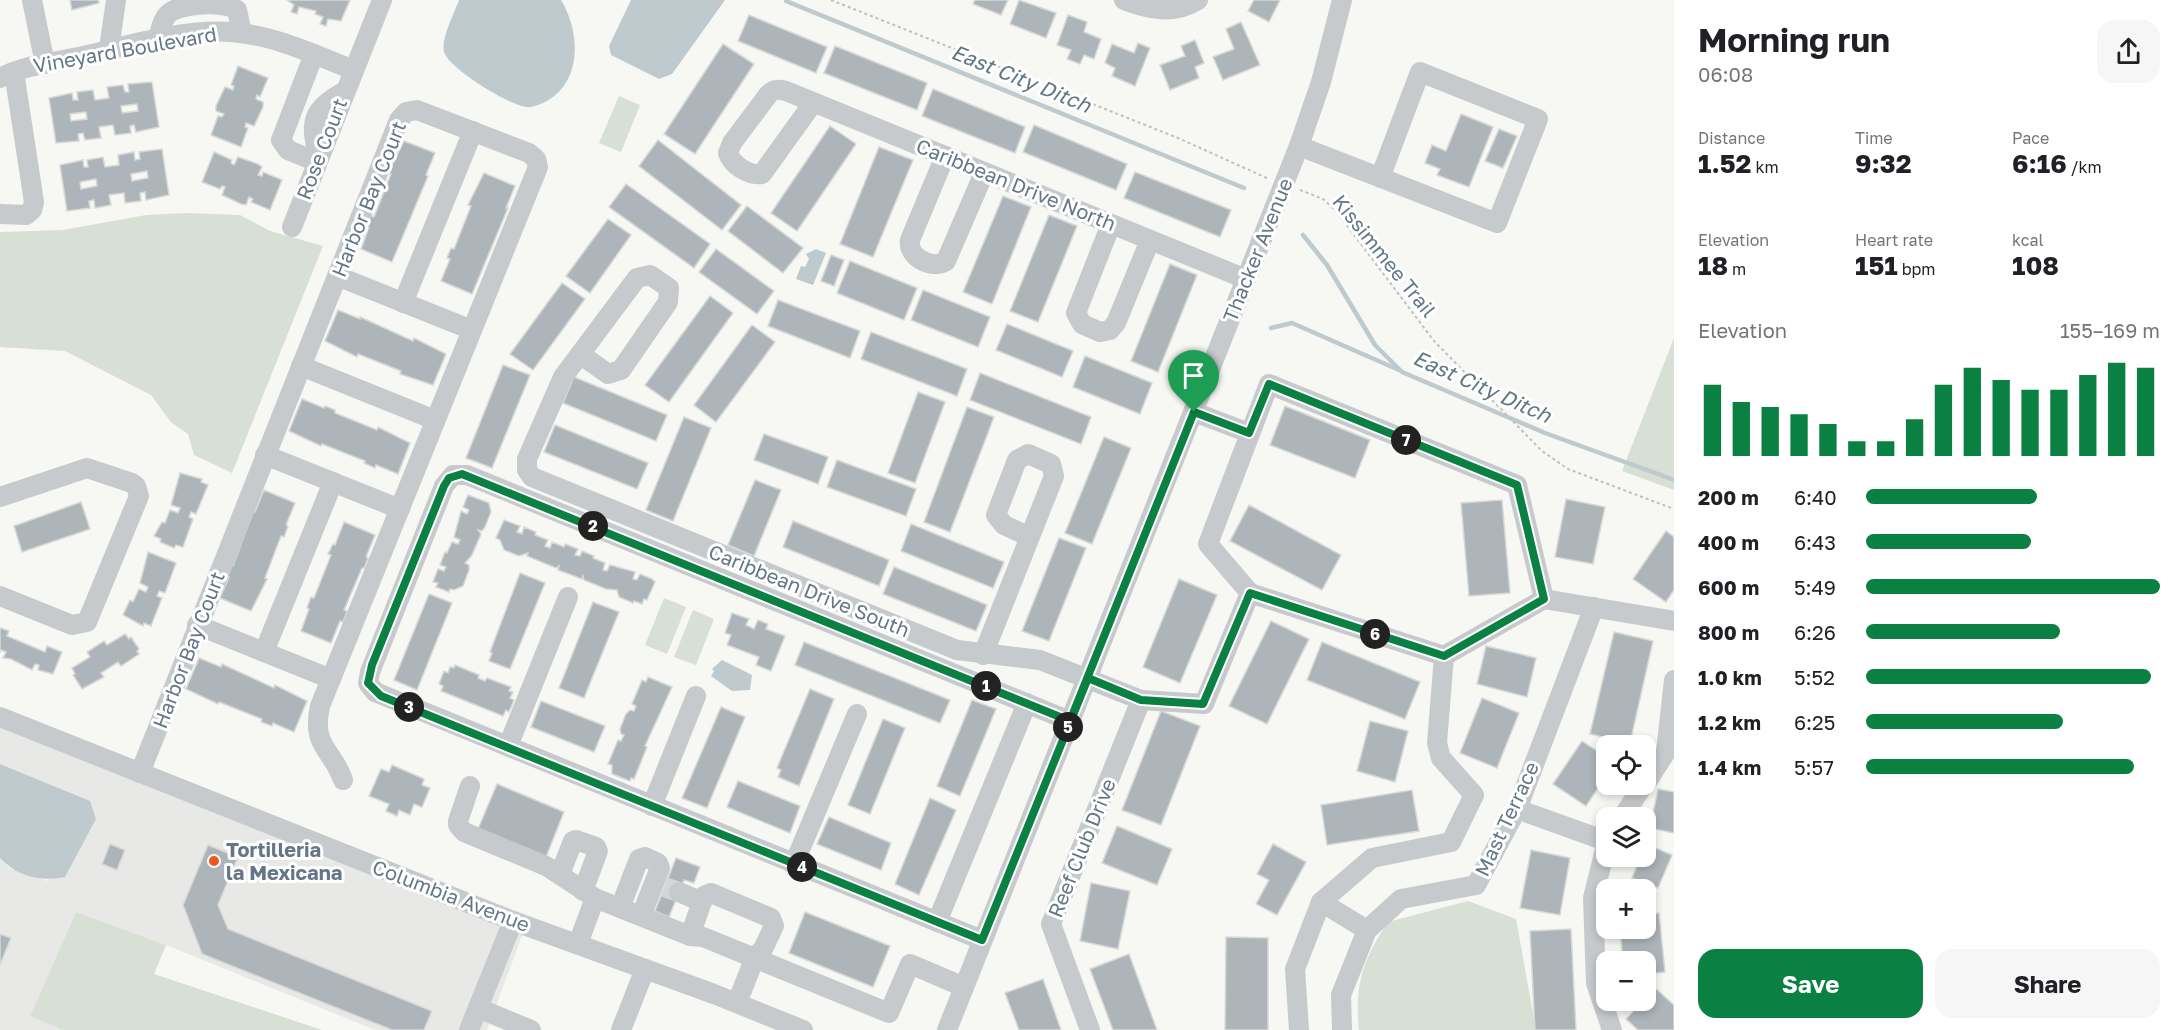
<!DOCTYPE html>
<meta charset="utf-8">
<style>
body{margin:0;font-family:"Golos Text",sans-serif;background:#f6f6f6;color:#202124;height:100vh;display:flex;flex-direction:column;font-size:22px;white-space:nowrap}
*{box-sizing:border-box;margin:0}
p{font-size:20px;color:#757577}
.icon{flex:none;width:33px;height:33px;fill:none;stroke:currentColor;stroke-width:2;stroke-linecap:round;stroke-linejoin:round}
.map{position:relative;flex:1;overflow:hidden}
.side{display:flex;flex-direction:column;background:#fff;width:510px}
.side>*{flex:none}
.controls{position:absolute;left:1596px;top:735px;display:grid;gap:12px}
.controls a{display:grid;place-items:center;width:60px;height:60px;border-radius:12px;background:#fff;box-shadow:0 3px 9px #0003;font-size:30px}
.pin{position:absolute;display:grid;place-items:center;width:51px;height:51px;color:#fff;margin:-62px -26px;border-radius:50% 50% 50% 0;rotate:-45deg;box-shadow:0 0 6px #0007}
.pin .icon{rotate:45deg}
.km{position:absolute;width:30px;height:30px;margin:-15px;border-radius:50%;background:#222;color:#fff;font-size:16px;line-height:30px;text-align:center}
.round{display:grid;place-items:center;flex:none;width:63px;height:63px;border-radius:18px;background:#f6f6f6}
.summary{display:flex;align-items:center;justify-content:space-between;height:102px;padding:0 24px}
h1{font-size:33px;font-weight:700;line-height:45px}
.metrics{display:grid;grid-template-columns:repeat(3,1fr);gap:9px;height:102px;padding:6px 24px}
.metrics div{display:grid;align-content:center}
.metrics b{font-size:26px;font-weight:700}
.metrics small{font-size:16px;font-weight:400}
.metrics p{font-size:16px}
.chart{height:168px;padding:12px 24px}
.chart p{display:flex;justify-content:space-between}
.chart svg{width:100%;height:108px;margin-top:6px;stroke:#0b8043;stroke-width:6}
.action{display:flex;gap:12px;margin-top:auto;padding:12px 24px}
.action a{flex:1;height:69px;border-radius:18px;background:#0b8043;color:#fff;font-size:24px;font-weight:700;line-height:69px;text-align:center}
.action a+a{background:#f6f6f6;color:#202124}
ul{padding:0 24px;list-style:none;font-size:20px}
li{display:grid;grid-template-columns:96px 72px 1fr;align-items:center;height:45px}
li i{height:15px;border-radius:8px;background:#0b8043}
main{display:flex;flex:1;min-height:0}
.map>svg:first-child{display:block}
</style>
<main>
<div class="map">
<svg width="1674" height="1030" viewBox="0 0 1674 1030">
<rect width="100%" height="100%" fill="#f7f7f3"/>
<polygon fill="#e8e9e7" points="0,725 523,933 487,1030 375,1030 166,945 76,912 30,1016 62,1030 0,1030 0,858 9,868 47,881 96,819 89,801 0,764"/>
<g fill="#d8dfd4">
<polygon points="619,96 640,105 621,152 599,143"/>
<polygon points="187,213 240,215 270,231 323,246 232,473 194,455 188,434 171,422 151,395 65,351 0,347 0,232 63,230 146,215"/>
<polygon points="1674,338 1674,490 1622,471"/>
<polygon points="664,598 686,607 667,654 645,645"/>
<polygon points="693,610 714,619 696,665 674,657"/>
<path d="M1468 901 1516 919 1536 1030H1359C1354 985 1363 960 1388 922Z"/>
<polygon points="76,912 166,945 154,974 322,1030 62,1030 30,1016"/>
</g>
<g fill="#bfcacf">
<path d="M459 0H561C584 38 581 95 531 107 515 110 448 68 444 52 441 38 454 14 459 0Z"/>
<polygon points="631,0 725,0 672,74 659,79 611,55 609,46"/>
<polygon points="816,249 826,253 813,285 796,279 801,266 805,267 809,259 806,254"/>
<polygon points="722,660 752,675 750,690 732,691 711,676 714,671 712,669"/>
<path d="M0 764 90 801 96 819 65 877C41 882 17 877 0 858Z"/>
</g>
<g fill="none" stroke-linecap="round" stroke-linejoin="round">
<g stroke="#bfcacf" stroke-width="4.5">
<polyline points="786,1 1244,188"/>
<polyline points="1303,235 1327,265 1375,345 1402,372 1545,433 1674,480"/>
<polyline points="1271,328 1292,323 1399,370"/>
</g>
</g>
<g fill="#adb5bb" stroke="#d8d9d6" stroke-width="1.5" fill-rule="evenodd">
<polygon points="70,0 98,0 99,3 72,10"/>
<polygon points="287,0 350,0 341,21 328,19 326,26 320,24 323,17 315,14 316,11 299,7 297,14 291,12 294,5"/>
<polygon points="975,0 1008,0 1001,15 973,4"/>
<polygon points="1019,0 1056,13 1046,38 1010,24"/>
<polygon points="1254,0 1280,0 1269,22 1248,11"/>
<polygon points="749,15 827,47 816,73 738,41"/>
<polygon points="1068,15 1087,22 1084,32 1101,39 1094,59 1084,55 1080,64 1067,59 1071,50 1057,45"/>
<polygon points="1241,22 1260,65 1223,80 1213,57 1234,49 1226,29"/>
<polygon points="1195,40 1204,63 1195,67 1199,78 1170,90 1160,65 1185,56 1181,46"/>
<polygon points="1138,43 1150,48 1135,86 1112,76 1115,68 1105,63 1112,44 1134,53"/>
<polygon points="723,44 754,64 695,154 664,134"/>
<polygon points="835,46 927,83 917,110 824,73"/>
<polygon points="238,66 268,78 260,97 257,95 256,99 263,102 263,107 254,126 246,123 245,127 248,128 241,147 211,135 218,116 222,117 224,114 216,111 216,106 225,87 233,90 234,86 231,85"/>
<path d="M152 82 159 127 136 132 134 125 130 126 131 133 115 135 113 125 99 127 101 138 85 140 83 133 78 134 79 141 56 143 49 98 72 93 73 100H78L77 92 93 90 95 100 109 98 107 87 123 85 125 92H129L128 84ZM137 104 138 111 122 113 121 106ZM86 112 87 119 71 121 70 114Z"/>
<polygon points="933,89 1025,127 1015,153 922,116"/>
<polygon points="1461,114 1493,127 1469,187 1437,175 1440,169 1425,163 1432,145 1446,151"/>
<polygon points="1034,125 1127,164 1116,190 1023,152"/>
<polygon points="830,126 856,144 797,231 771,213"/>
<polygon points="1499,129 1517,136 1503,168 1485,161"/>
<polygon points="658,140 741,205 722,230 639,166"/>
<polygon points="404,141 435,153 426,175 428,176 392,262 361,249 369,227 367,226 371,216 374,217 391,174 388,173"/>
<polygon points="879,147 913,160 873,257 840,244"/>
<path d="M162 149 169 195 146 200 145 192 140 193 141 201 125 203 124 193 109 195 111 205 95 208 94 200 89 201 90 208 67 211 60 165 83 160 84 167H88L87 160 103 157 105 167 119 165 118 155 134 152 135 160 140 159 139 152ZM147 171 148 178 132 181 131 174ZM96 179 97 186 81 189 80 182Z"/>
<polygon points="214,152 232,160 231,163 234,165 238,157 258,164 262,167 258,175 262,176 263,172 282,180 270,210 251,202 253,199 249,197 246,205 241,204 222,195 225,187 222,186 220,189 202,182"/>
<polygon points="1135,172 1231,210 1220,237 1124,198"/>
<polygon points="484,173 515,186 506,208 508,208 472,294 441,281 450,259 447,258 451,248 454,249 471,206 468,205"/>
<polygon points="626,184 710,244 694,268 609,207"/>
<polygon points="1003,196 1031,207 992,304 963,292"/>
<polygon points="747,206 803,248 783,273 728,231"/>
<polygon points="1049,215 1077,226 1038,322 1010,311"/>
<polygon points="608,219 631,235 590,293 566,276"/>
<polygon points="716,249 774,291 757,314 699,272"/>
<polygon points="831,255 844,260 834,286 821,281"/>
<polygon points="850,261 917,288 904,320 837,293"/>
<polygon points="1170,264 1197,275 1158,372 1131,361"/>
<polygon points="562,283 585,299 533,370 510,354"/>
<polygon points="923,290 990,317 978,347 911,320"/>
<polygon points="710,296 733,313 669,402 645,385"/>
<polygon points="778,300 860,331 850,358 768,326"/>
<polygon points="338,310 360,319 360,317 413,341 414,338 446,354 433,385 400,374 401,371 358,354 357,357 325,341"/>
<polygon points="1007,324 1073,351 1062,377 996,350"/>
<polygon points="752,325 775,342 716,422 694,405"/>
<polygon points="871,332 967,369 957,396 861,359"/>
<polygon points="1085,356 1152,383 1140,414 1073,387"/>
<polygon points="503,365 530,375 492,468 466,458"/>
<polygon points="980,373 1091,417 1081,444 970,400"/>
<polygon points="574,377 667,415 656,441 563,403"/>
<polygon points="918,392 945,402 915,483 888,473"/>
<polygon points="302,399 324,408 325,406 335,410 335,413 377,430 378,427 410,443 398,474 376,465 375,468 364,463 365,461 322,444 321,446 289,431"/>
<polygon points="1285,406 1370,440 1355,478 1270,445"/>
<polygon points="967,407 994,417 950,532 924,522"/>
<polygon points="684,417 711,428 673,521 646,510"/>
<polygon points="555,425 648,463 637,489 544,452"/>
<polygon points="764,434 828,457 818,484 754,460"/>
<polygon points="1104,437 1131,448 1092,544 1065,533"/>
<polygon points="837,460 916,489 906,516 827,487"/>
<polygon points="180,473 202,479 201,482 208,485 196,514 191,512 189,517 193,519 183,547 176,545 174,548 160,542 161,539 154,536 162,522 165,523 170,510 178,513 180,508 171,505"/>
<polygon points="755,480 781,490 754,556 728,545"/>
<polygon points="264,490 295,503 286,525 288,526 284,537 281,536 265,578 267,579 251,611 220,598 229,577 227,576 231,565 233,566 253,512 255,512"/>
<polygon points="468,495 489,503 491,512 485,527 482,531 478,530 481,534 472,555 465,563 469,565 469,570 463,586 454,590 450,589 449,592 436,587 438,583 433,582 438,569 444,571 446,567 440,565 445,552 447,553 452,542 458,544 460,540 454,537 461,511 467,514 469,510 463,507"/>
<polygon points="1566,499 1605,507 1593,564 1555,557"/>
<polygon points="1502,500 1510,593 1469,596 1461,503"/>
<polygon points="81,502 90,529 22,552 14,526"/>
<polygon points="1249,505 1341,555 1322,590 1230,541"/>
<polygon points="504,520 520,526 517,532 522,534 524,527 536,532 535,535 548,540 545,546 550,548 552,542 564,547 565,544 578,549 575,555 580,556 582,551 594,556 593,558 605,563 603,570 607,571 610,565 635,572 633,579 637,580 640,574 652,579 655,582 647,600 644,599 642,604 634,601 633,603 619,597 617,590 606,589 584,580 583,576 582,579 558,570 559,566 556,568 527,556 528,553 519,556 504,550 500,540 496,538"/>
<polygon points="793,521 889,560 879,586 783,547"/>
<polygon points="344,522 375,535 366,557 368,558 364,568 362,568 344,610 347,611 343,622 340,621 331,643 301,631 309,609 307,608 311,597 314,598 331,555 328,554 333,544 335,545"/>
<polygon points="911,524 1004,562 993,588 901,551"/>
<polygon points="1666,531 1674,537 1674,590 1666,602 1633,579"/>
<polygon points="1059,538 1086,548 1049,641 1022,631"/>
<polygon points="148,552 176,563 165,593 159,591 157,596 162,598 151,626 144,623 143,626 123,615 130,600 133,602 139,589 146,592 148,587 140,583"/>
<polygon points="894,567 987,605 976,631 883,594"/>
<polygon points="520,573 545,583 510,669 489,661 492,653 490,652"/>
<polygon points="1179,579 1217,595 1180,683 1143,667"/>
<polygon points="429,594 452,603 417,690 394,680"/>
<polygon points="593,602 619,612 584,698 559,688"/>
<polygon points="732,613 749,619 746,625 754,629 758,620 768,624 766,629 785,636 771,671 756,665 759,657 727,645 731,635 725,633"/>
<polygon points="1271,621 1309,639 1267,724 1229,706"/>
<polygon points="0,628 9,631 7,636 45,652 47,646 62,652 53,674 38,670 39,665 35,664 32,670 11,659 3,658 6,652 1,650 0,653"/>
<polygon points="1614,632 1653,641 1630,743 1590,734"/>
<polygon points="125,634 129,639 131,637 139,649 137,651 139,654 121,666 118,662 101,673 104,677 82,689 73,675 75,674 72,668 90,657 87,652 104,641 107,645"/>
<polygon points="804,642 950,700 940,723 795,665"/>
<polygon points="1322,642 1420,682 1405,719 1307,680"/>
<polygon points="1486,646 1536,658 1527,697 1477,684"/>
<polygon points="199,658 221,667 222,664 274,688 275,685 307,701 294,732 273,723 272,726 261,722 262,719 219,702 218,704 186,689"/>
<polygon points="455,665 479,675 478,678 485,681 487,678 511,687 509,691 513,692 510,698 514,700 509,712 506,710 503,716 441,691 443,686 439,684 444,671 448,673 450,667 454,668"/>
<polygon points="648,677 672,687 645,746 647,747 634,779 631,778 630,781 612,774 612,765 608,764 618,740 621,741 624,735 621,734 620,729 626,714 630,710 634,711 636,706 632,704 642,680 646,682"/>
<polygon points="810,689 834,699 799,786 778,777 781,770 777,768"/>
<polygon points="1482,698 1519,713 1497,768 1460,753"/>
<polygon points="972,700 996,709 960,796 937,786"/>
<polygon points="541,701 605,726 594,752 531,727"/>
<polygon points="721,707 745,717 707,808 682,798"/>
<polygon points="1161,711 1200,726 1161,825 1122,810"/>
<polygon points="883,719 905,728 870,814 848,805"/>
<polygon points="1370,721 1408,731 1395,782 1357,771"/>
<polygon points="1582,741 1606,757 1606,776 1586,806 1553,784"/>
<polygon points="392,765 424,779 422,785 430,788 422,807 414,804 410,815 399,810 397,816 386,811 389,804 369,796 381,769 389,772"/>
<polygon points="738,781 800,806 790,833 727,807"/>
<polygon points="497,784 564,812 546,857 478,829"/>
<polygon points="1658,789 1674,792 1674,833 1650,828"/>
<polygon points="1412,790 1419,831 1327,845 1321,805"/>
<polygon points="930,798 956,810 919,895 895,884"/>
<polygon points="829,817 891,843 881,870 817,844"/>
<polygon points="1117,826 1172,849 1157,885 1102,863"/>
<polygon points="110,844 125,850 117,870 102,864"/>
<polygon points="1273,844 1306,862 1277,915 1256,904 1269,880 1257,874"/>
<polygon points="1646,844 1672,855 1658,888 1632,878 1641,856 1646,856"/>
<polygon points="208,845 238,857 218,905 228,929 432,1011 424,1030 392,1030 202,954 183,905"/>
<polygon points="1531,850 1570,858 1560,915 1520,908"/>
<polygon points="676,858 700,867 694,883 684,880 669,917 655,911"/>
<polygon points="1091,883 1130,891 1118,949 1080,941"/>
<polygon points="805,912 890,946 873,987 789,953"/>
<polygon points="1659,913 1665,972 1646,974 1646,962 1623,962 1620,928 1646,928 1646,915"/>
<polygon points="1571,929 1576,1030 1535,1030 1530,931"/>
<polygon points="0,934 11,938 0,965"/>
<polygon points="1226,937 1268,938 1268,1030 1225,1030"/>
<polygon points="1129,954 1157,1030 1113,1030 1090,969"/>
<polygon points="1043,979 1061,1030 1019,1030 1005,993"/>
<polygon points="1655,988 1674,1005 1674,1030 1638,1030 1626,1019"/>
</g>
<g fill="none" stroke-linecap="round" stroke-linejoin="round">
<polyline stroke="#d2d7d8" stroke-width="20" stroke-dasharray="20 10" stroke-linecap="butt" points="664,887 679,892"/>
<g stroke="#bdc0c2" stroke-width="2" stroke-dasharray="3 3" stroke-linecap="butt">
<polyline points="831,0 1178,138 1269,179"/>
<polyline points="1300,190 1323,199 1336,211 1434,341 1542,451 1568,469 1674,509"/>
</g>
<g stroke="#c6cacd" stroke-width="20">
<polyline points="32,0 45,64"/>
<path d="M1124 0C1149 10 1174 15 1198 0"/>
<path d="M158 40C160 31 162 20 168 14 179 3 225 1 237 10L242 33"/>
<polyline points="109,49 116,0"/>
<polyline points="314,54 281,140 288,150 317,162"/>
<path d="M0 78C28 63 62 62 92 54 136 43 186 29 231 32 273 35 314 54 353 70"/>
<path d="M813 103 762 174C749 176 732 165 728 153L732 143 768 95C773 89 778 89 786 91L1246 279"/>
<polyline points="1299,146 1497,223 1538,119 1420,72 1380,178"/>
<path d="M319 156C308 123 313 108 344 92"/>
<path d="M945 156 910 240C907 257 932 270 946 261L984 173"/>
<polyline points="0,214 26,215 32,210 34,202 14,72"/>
<polyline points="1111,224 1076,313 1082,324 1100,332 1110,330 1116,323 1150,240"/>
<polyline points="292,227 382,0"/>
<polyline points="337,276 472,330"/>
<polyline points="403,303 473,131"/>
<polyline points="580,354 608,374 621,370 668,302 669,288 650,275 637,278 563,377 527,459 527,470 532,477 957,650 1040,660 1141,700"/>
<polyline points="301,366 435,420"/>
<polyline points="1194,412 1249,433"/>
<polyline points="265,455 400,509"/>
<polyline points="0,497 87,468 132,483 136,486 139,496 87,622 72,625 0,596"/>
<polyline points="1250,593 1444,656 1544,599"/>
<polyline points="1544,599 1674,621"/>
<polyline points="197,625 331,679"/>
<polyline points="264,652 333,482"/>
<polyline points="983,655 1054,476 1051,464 1028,454 1017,460 996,515 1004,525 1030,537"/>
<polyline points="0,717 513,921 714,994 803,1030"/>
<polyline points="508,746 568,597"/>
<path d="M140 773 399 120 406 112 417 110 529 153 536 159 538 167 320 706C311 747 332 748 343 780"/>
<polyline points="1646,783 1666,752 1674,680"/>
<polyline points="470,786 458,821 458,825 464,832 546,866 595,898"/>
<polyline points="652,806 696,696"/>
<polyline points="1517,809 1606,841"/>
<polyline points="1622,818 1644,784"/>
<polyline points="1606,846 1593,898 1596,983 1612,1030"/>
<polyline points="794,864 857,714"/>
<polyline points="560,874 573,841 576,840 596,847 598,851 583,891"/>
<polyline points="679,892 702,902"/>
<polyline points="1321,902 1367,930"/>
<polyline points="620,908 639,859 645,857 658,863 660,868 641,916"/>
<polyline points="937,922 1027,703"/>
<polyline points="690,936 704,896 711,893 771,918 774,926 763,949 755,957 737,1003"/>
<polyline points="982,940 375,692 368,683 370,672 444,486 453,475 467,475 1070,721"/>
<polyline points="578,944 595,898 690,936 703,937 889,1013 910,964 964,987"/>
<polyline points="478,1008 531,1030"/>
<polyline points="469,1030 513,921"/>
<polyline points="621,1030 645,969"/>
<polyline points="947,1030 1299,146 1321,82 1342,0"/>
<polyline points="1090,1030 1051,924 1141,700 1204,704 1250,593 1208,544 1269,384 1517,485 1544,599"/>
<polyline points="1299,1030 1295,969 1321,902 1372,858 1451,842 1474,795 1441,758 1437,743 1444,656"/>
<polyline points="1342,1030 1341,995 1367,930 1401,899 1476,885 1517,809 1594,607"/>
</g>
</g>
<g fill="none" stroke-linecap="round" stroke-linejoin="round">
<g stroke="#fff" stroke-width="12">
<polyline id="route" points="1194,412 1070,721 462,474 449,478 444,486 372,665 368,683 381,696 982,940 1088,678 1141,700 1203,704 1250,593 1444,656 1544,599 1517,485 1269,384 1249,433 1194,412"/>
</g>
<use href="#route" stroke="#0b8043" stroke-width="8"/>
</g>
<circle fill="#ee561d" stroke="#fff" stroke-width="2" cx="214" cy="861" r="6"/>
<g text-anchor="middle" stroke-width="6" stroke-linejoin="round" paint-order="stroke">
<g font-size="20" fill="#647687" stroke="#fff">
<text transform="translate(125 50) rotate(-10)" y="7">Vineyard Boulevard</text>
<text transform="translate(322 149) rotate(-69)" y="7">Rose Court</text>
<text transform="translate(1016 185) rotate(22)" y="7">Caribbean Drive North</text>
<text transform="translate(369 199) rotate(-68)" y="7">Harbor Bay Court</text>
<text transform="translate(1258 250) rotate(-68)" y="7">Thacker Avenue</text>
<text transform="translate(1384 256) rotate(51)" y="7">Kissimmee Trail</text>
<text transform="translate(809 591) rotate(22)" y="7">Caribbean Drive South</text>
<text transform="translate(189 650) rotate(-69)" y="7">Harbor Bay Court</text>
<text transform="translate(1507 819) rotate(-65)" y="7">Mast Terrace</text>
<text transform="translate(1082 848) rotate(-68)" y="7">Reef Club Drive</text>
<text transform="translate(451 896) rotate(21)" y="7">Columbia Avenue</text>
</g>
<g font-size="20" font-weight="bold" fill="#647687" stroke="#fff" text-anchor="start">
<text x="226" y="857">Tortilleria<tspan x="226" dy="23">la Mexicana</tspan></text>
</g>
<g font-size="21" font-style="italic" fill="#5f7883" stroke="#fff">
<text transform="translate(1021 79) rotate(22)" y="7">East City Ditch</text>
<text transform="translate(1482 387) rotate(24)" y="7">East City Ditch</text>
</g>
</g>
</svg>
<div class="controls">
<a><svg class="icon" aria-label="locate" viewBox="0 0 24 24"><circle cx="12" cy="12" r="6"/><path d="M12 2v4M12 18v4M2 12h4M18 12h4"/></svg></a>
<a><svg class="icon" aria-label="layers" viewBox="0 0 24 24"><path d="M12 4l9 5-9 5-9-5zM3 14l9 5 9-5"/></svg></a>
<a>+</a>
<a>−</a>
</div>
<div class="pin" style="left:1194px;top:412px;background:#1e9e55"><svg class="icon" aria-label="arrive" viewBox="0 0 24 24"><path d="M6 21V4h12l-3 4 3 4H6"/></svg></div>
<b class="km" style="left:986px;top:686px">1</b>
<b class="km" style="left:593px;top:526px">2</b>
<b class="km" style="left:409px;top:707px">3</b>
<b class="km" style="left:802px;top:867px">4</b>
<b class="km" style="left:1068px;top:727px">5</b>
<b class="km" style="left:1375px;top:634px">6</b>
<b class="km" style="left:1406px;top:440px">7</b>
</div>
<section class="side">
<div class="summary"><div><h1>Morning run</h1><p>06:08</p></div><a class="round"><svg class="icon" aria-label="share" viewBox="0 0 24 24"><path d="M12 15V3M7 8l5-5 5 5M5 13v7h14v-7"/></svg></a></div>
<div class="metrics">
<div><p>Distance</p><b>1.52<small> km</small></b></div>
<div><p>Time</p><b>9:32</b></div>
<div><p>Pace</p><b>6:16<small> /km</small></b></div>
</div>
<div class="metrics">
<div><p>Elevation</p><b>18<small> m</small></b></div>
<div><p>Heart rate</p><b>151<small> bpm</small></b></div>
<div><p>kcal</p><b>108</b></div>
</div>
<div class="chart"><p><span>Elevation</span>155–169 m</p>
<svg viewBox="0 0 160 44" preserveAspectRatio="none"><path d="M5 44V15M15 44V22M25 44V24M35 44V27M45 44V31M55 44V38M65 44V38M75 44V29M85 44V15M95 44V8M105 44V13M115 44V17M125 44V17M135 44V11M145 44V6M155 44V8"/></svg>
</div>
<ul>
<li><b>200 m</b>6:40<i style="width:58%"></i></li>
<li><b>400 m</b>6:43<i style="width:56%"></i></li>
<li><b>600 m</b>5:49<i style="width:100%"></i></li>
<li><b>800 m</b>6:26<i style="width:66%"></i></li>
<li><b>1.0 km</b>5:52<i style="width:97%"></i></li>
<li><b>1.2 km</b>6:25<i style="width:67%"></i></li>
<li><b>1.4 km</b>5:57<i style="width:91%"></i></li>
</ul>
<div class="action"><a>Save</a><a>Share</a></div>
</section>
</main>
